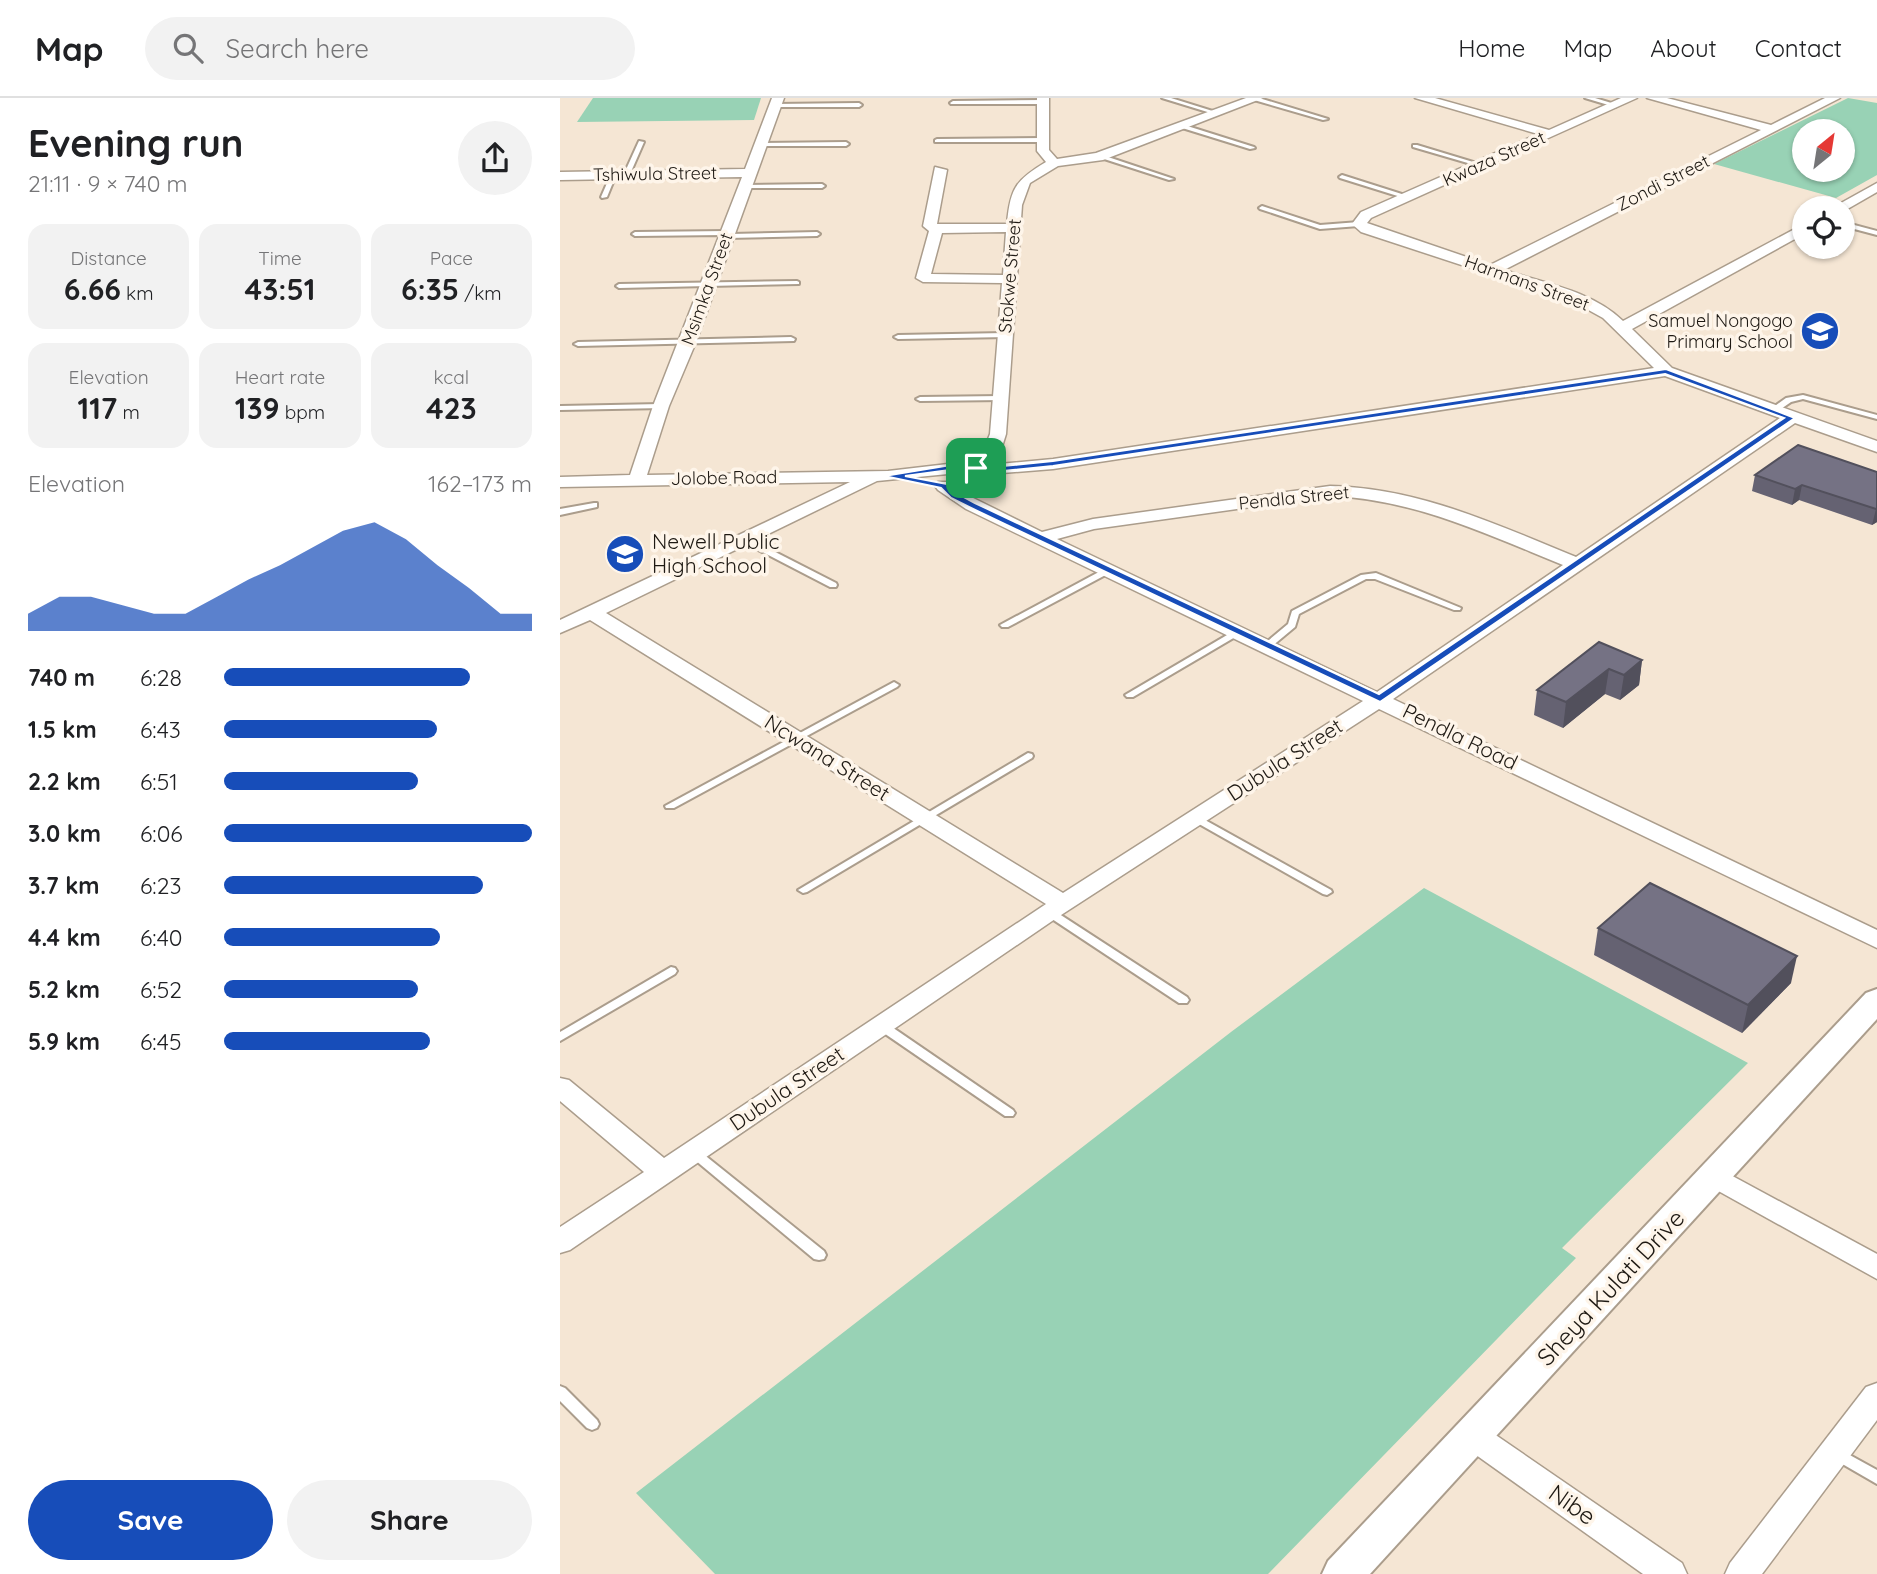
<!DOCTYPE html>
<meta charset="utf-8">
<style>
body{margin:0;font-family:Quicksand,sans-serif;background:#f2f2f2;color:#202124;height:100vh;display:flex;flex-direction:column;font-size:26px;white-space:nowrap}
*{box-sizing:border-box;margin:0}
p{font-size:23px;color:#757577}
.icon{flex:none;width:38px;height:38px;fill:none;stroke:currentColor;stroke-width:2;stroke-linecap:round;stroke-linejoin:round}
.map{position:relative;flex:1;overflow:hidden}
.sheet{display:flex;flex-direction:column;background:#fff;width:560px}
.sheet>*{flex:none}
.needle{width:46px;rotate:30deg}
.tools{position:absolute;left:1232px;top:21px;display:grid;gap:14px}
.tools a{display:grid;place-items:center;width:63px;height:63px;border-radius:50%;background:#fff;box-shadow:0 2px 5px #0004;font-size:35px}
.pin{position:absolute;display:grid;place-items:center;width:60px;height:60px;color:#fff;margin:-30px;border-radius:14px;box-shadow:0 4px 10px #0006}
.round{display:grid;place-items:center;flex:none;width:74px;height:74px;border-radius:37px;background:#f2f2f2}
.headline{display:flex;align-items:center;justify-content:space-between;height:119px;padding:0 28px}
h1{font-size:38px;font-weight:700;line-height:52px}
.figures{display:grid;grid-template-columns:repeat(3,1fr);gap:10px;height:119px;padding:7px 28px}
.figures div{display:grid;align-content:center;border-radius:18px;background:#f2f2f2;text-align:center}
.figures b{font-size:30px;font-weight:700}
.figures small{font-size:19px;font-weight:400}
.figures p{font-size:19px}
.chart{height:196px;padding:14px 28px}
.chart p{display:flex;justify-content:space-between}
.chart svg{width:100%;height:126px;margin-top:7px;fill:#174db9;opacity:.7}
.action{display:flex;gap:14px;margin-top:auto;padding:14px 28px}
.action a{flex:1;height:80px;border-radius:42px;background:#174db9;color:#fff;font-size:28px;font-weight:700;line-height:80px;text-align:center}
.action a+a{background:#f2f2f2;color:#202124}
ul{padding:0 28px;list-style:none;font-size:23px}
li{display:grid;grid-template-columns:112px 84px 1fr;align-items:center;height:52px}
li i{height:18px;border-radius:9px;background:#174db9}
header{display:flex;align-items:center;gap:42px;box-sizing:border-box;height:98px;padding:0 35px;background:#fff;border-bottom:2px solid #e0e0e0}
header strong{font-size:33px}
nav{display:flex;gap:38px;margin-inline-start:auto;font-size:24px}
.search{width:490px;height:63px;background:#f2f2f2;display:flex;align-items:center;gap:18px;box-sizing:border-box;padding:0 24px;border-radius:38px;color:#757577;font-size:26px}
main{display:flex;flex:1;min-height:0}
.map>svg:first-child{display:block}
</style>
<header>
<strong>Map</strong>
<div class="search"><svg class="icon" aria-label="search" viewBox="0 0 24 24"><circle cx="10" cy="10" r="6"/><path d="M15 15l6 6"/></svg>Search here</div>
<nav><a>Home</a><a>Map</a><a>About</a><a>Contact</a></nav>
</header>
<main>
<section class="sheet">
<div class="headline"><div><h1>Evening run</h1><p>21:11 · 9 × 740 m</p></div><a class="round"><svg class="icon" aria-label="share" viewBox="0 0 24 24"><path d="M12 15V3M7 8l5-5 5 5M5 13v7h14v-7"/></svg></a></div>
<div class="figures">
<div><p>Distance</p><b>6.66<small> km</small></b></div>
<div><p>Time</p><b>43:51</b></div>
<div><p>Pace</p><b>6:35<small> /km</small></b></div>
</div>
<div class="figures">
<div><p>Elevation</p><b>117<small> m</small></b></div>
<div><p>Heart rate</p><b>139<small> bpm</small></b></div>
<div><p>kcal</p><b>423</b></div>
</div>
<div class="chart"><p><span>Elevation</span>162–173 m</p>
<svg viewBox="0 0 160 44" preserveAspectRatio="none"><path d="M0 44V38L10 32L20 32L30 35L40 38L50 38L60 32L70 26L80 21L90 15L100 9L110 6L120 12L130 21L140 29L150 38L160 38V44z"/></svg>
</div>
<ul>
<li><b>740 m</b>6:28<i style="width:80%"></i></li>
<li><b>1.5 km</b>6:43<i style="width:69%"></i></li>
<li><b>2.2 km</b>6:51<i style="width:63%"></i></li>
<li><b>3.0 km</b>6:06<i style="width:100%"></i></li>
<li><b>3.7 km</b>6:23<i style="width:84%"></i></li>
<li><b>4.4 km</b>6:40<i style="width:70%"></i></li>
<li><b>5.2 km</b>6:52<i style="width:63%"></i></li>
<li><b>5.9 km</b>6:45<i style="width:67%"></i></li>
</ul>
<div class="action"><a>Save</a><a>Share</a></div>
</section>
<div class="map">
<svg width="1317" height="1476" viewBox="0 0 1317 1476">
<rect width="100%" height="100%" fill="#f5e6d4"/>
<g fill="#98d2b5" fill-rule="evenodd">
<polygon points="33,0 201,0 194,22 17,24"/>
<path d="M1288 0 1317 5V77L1276 100 1154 66ZM1283 33V72H1244V33Z"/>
<polygon points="864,790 1188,965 1002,1150 1016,1160 708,1476 155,1476 76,1395 671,934"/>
</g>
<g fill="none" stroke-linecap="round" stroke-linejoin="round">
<g stroke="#ab9d8c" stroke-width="4">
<g id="service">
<polygon points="602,0 611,0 659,15 654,16"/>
<polygon points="694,0 699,0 768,21 763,22 694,2"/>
<polygon points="1025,0 1035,0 1058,7 1055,9"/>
<polygon points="393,3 483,2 486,4 483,6 391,6 390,5"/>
<polygon points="215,6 299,5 302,7 299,9 213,9 212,8"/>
<polygon points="621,26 694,49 695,50 690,51 619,29 618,28"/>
<polygon points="377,41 483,40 486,42 483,44 375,44 375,42"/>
<polygon points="79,43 84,44 70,76 65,77 64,76"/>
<polygon points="200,45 286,44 289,46 286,48 198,48 198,46"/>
<polygon points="853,47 857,47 923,67 918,68 853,49"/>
<polygon points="538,57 542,57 614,81 609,82 538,59"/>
<polygon points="51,76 56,77 47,99 42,100 41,99"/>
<polygon points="782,77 848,98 849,99 844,100 780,80 779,79"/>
<polygon points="185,87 262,86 265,88 262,90 183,90 182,89"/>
<polygon points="702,108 760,127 799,124 802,126 799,128 760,131 700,111 699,110"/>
<polygon points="1283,124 1317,133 1317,137 1283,128"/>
<polygon points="168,133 170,134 171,136 257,134 260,136 257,138 167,140 165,139 164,137 75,138 72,136 75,134"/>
<polygon points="237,183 239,184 239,186 59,190 56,188 59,186"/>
<polygon points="445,235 449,237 448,239 338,241 334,239 338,237"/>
<polygon points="231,239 235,241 234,243 18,248 14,246 18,244"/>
<polygon points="1243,297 1317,317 1317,321 1243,301 1231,304 1215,315 1208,313 1226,300"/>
<polygon points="441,298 444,298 444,302 360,303 356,301 360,299"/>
<polygon points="101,306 105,308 104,310 0,312 0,308"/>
<polygon points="34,405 37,405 37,409 0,417 0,411"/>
<polygon points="184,438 276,485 277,487 276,489 270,489 181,443 180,441"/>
<polygon points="550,468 554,471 553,473 448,529 442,529 440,527"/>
<polygon points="816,475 901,510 900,512 894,512 815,481 806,481 739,516 735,529 711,549 705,549 703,547 728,526 732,513 801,477"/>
<polygon points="679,530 682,531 684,533 682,535 573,599 567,599 565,597"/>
<polygon points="334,584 339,587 337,589 114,710 106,710 105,708"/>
<polygon points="468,655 472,656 473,658 472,660 247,794 243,795 238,792"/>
<polygon points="636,717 771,792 772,794 767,797 763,796 632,722 631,720 632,718"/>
<polygon points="490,810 627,899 629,902 627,905 619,905 486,817 484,814 486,811"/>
<polygon points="111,869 115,870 117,873 115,876 0,943 0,934"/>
<polygon points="322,924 326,925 453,1012 455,1015 453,1018 445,1018 318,931 316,928 318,925"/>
<polygon points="133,1049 137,1051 264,1153 266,1157 264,1161 259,1162 254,1161 129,1057 127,1054 129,1051"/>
<polygon points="0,1288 5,1290 37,1322 39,1326 37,1330 32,1332 27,1330 0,1303"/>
<polygon points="1277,1350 1317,1372 1317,1386 1272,1360 1270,1356 1272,1352"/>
</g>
</g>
<g stroke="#ab9d8c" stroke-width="3">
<g id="minor">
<path d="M212 0H224L136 244 109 308 87 377 328 373 388 366 397 371 388 376 317 383 46 515 503 795 803 603 406 411 378 392 375 388 378 384H390L401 394 482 434 533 421 770 388C859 390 935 426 1016 459L1220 320 1105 278 493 371 416 377 407 370 424 351 430 336 442 185 363 184 356 180 369 133 363 128 375 69 387 72 377 126H447C450 90 456 82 486 64L477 53V0H489V52L497 61 536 55 686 0H703L543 62 498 68 470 85 462 107 446 336 441 352 428 367 493 361 1094 270 1043 220 1014 204 801 134 792 126 801 114 978 36 855 0H875L989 32 1061 0H1077L811 120 807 125 930 167 1201 32 1087 0H1107L1211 27 1265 0H1280L944 172C984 185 1032 193 1063 223L1244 126V136L1072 231 1112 270 1317 343V354L1235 325 833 601 1317 832V850L819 611 498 819 10 1152 0 1155V1129L84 1074 0 1003V980L9 982 104 1060 486 806 30 522 0 535V522L290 384 0 389V379L70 377 93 308 182 79 0 82V74L185 71ZM446 134 443 177 371 176 382 135ZM770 398C854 401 926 436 1003 467L817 594 497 441 534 431Z"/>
<polygon points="1317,85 1317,94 1284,113 1272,110"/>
<polygon points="1154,1068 1317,1156 1317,1181 1144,1085 1140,1078 1144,1071"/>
<polygon points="1317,1285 1317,1322 1202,1476 1165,1476 1170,1465 1306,1289"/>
<polygon points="913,1325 924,1329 1122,1465 1127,1476 1083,1476 902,1347 897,1338 902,1329"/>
</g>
</g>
<g stroke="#ab9d8c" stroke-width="4">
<polygon id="tertiary" points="1317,891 1317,921 810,1476 762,1476 768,1463 1306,895"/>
</g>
<use href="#service" fill="#fff" fill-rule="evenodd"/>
<use href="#minor" fill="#fff" fill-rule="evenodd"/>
<use href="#tertiary" fill="#fff" fill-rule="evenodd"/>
</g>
<g fill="#656272">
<polygon points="1317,374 1317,424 1312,427 1239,402 1232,407 1192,393 1195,377"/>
<polygon points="1082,562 1079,587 1060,602 1045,596 1003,630 974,617 977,592"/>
<polygon points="1038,830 1231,885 1182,935 1034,857"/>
</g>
<g fill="#52505c">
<polygon points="1242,387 1239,402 1232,407 1235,391"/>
<polygon points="1316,411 1317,411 1317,424 1312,427"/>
<polygon points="1082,562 1079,587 1060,602 1064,577"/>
<polygon points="1049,571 1045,596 1003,630 1006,604"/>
<polygon points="1237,858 1231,885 1182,935 1188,907"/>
</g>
<g fill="#757284" stroke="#52505c" stroke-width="2">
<polygon points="1238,347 1317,374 1317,411 1316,411 1242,387 1235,391 1195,377"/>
<polygon points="1039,544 1082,562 1064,577 1049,571 1006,604 977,592"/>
<polygon points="1090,785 1237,858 1188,907 1038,830"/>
</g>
<path fill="#174db9" stroke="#fff" stroke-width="2" fill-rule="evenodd" d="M1106 271 1235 320 820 604 409 409 391 400 381 390 324 378 397 366 423 370 493 363ZM1105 276 1224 320 819 596 415 405 398 396 387 386 345 378 397 371 422 375 493 368Z"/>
<defs>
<g id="school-disc" transform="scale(2.0125)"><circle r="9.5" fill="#174db9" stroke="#fef5ea"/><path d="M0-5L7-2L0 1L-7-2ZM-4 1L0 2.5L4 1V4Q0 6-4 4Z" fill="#fff"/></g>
</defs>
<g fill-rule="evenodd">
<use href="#school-disc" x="1260" y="233"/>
<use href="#school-disc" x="65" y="456"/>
</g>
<g text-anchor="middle" stroke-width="7" stroke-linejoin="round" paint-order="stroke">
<g font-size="18" fill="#1e1913" stroke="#fef5ea">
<text transform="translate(934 61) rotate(-24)" y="6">Kwaza Street</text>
<text transform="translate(95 76) rotate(-1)" y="6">Tshiwula Street</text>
<text transform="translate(1103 85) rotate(-27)" y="6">Zondi Street</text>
<text transform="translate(450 178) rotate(-85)" y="6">Stokwe Street</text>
<text transform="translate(967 185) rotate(20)" y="6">Harmans Street</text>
<text transform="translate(147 191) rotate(-70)" y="6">Msimka Street</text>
<text transform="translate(164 380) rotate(-1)" y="6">Jolobe Road</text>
<text transform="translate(734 400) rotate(-6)" y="6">Pendla Street</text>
</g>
<g font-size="18" fill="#1e1913" stroke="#fef5ea" text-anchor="end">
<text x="1233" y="229">Samuel Nongogo<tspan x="1233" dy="21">Primary School</tspan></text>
</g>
<g font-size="21" fill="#1e1913" stroke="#fef5ea" text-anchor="start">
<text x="92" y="451">Newell Public<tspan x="92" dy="24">High School</tspan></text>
</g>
<g font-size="21" fill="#1e1913" stroke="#fef5ea">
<text transform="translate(900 639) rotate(26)" y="7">Pendla Road</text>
<text transform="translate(267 660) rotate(32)" y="7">Ncwana Street</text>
<text transform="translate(725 662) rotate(-33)" y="7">Dubula Street</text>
<text transform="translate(227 991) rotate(-34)" y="7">Dubula Street</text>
</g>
<g font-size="24" fill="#1e1913" stroke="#fef5ea">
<text transform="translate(1051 1190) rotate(-47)" y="8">Sheya Kulati Drive</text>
<text transform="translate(1012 1407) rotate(35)" y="8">Nibe</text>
</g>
</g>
</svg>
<div class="tools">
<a><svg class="needle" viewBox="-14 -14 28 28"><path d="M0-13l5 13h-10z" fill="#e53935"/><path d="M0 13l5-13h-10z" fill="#757577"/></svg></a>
<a><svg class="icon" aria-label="locate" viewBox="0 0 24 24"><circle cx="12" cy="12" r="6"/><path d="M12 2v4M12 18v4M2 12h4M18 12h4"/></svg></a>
</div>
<div class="pin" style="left:416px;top:370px;background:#1e9e55"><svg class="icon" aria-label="arrive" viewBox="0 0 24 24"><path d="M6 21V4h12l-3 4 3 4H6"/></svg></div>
</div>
</main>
